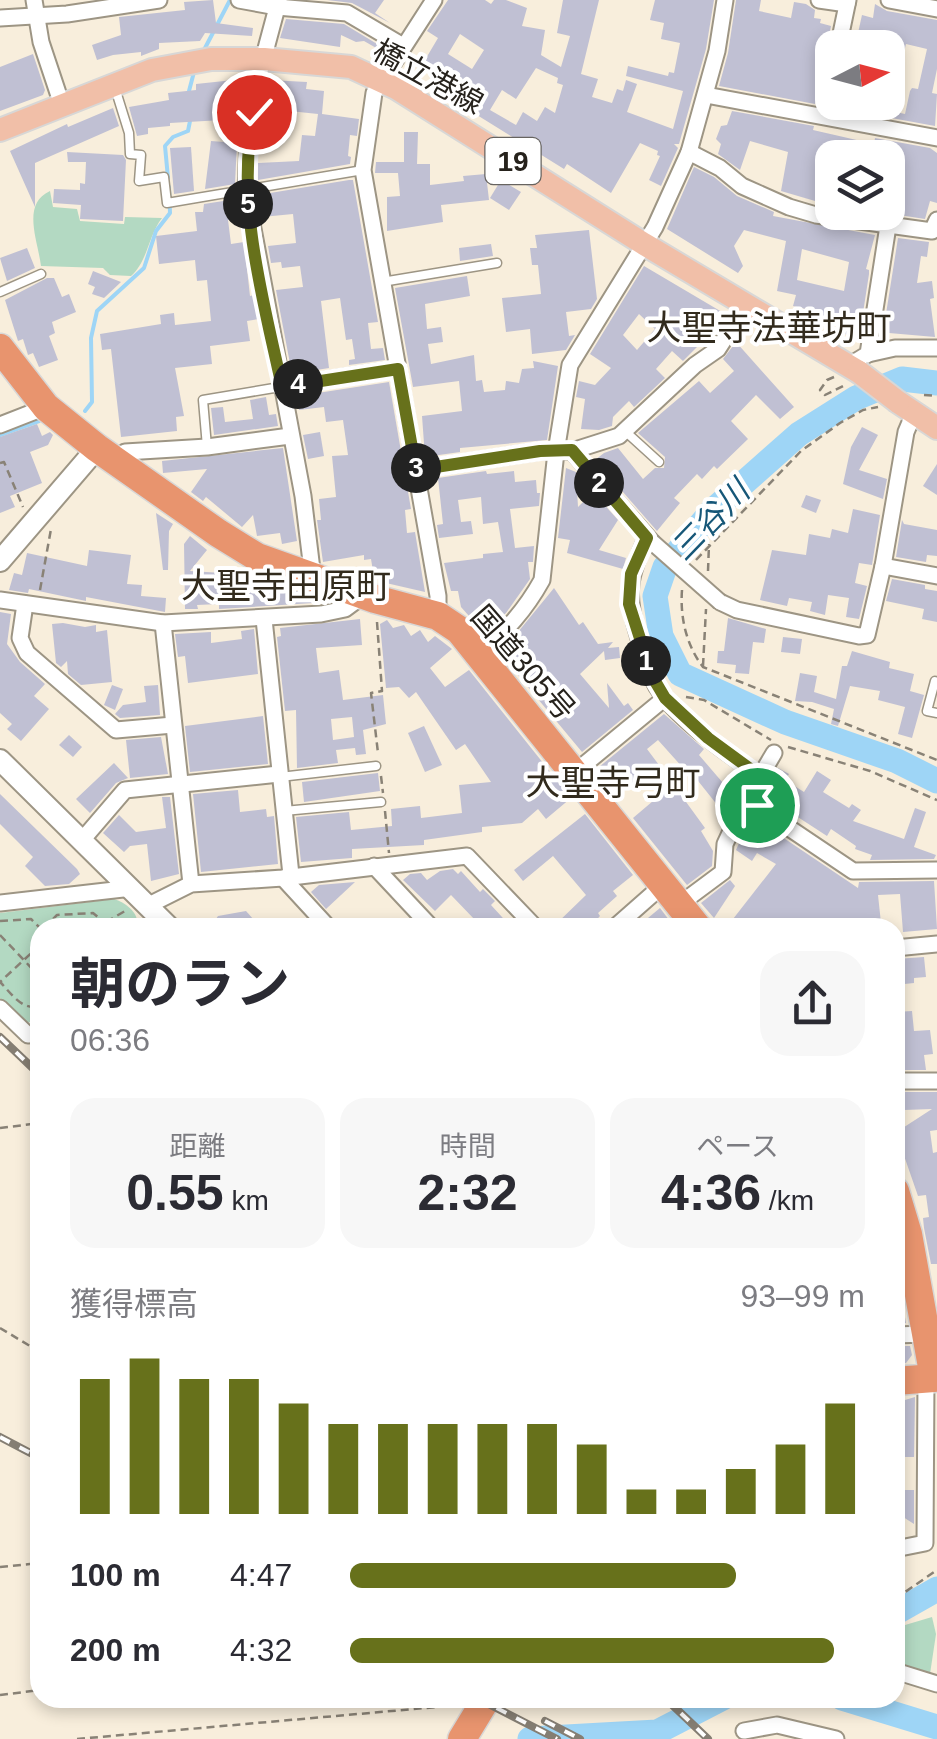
<!DOCTYPE html>
<html lang="ja">
<meta charset="utf-8">
<style>
body{margin:0;font-family:Helvetica,"Noto Sans JP",sans-serif;background:#f7f7f7;color:#2b2b33;height:100vh;display:flex;flex-direction:column;font-size:38px;white-space:nowrap}
*{box-sizing:border-box;margin:0}
p{font-size:32px;color:#7c7c81}
.icon{flex:none;width:55px;height:55px;fill:none;stroke:currentColor;stroke-width:2;stroke-linecap:round;stroke-linejoin:round}
.map{position:relative;flex:1;overflow:hidden}
.sheet{position:absolute;left:30px;top:918px;width:875px;height:790px;display:flex;flex-direction:column;background:#fff;border-radius:30px;box-shadow:0 5px 15px #0003}
.sheet>*{flex:none}
.needle{width:65px;rotate:84deg}
.buttons{position:absolute;left:815px;top:30px;display:grid;gap:20px}
.buttons a{display:grid;place-items:center;width:90px;height:90px;border-radius:20px;background:#fff;box-shadow:0 5px 15px #0003;font-size:50px}
.pin{position:absolute;display:grid;place-items:center;width:85px;height:85px;color:#fff;margin:-42px;border:5px solid #fff;border-radius:50%;box-shadow:0 2px 10px #0007}
.km{position:absolute;width:50px;height:50px;margin:-25px;border-radius:50%;background:#222;color:#fff;font-size:28px;line-height:50px;text-align:center}
.round{display:grid;place-items:center;flex:none;width:105px;height:105px;border-radius:30px;background:#f7f7f7}
.summary{display:flex;align-items:center;justify-content:space-between;height:170px;padding:0 40px}
h1{font-size:55px;font-weight:700;line-height:75px}
.stats{display:grid;grid-template-columns:repeat(3,1fr);gap:15px;height:170px;padding:10px 40px}
.stats div{display:grid;align-content:center;border-radius:25px;background:#f7f7f7;text-align:center}
.stats b{font-size:50px;font-weight:700}
.stats small{font-size:28px;font-weight:400}
.stats p{font-size:28px}
.chart{height:280px;padding:20px 40px}
.chart p{display:flex;justify-content:space-between}
.chart svg{width:100%;height:180px;margin-top:10px;stroke:#67711b;stroke-width:6}
ul{padding:0 40px;list-style:none;font-size:32px}
li{display:grid;grid-template-columns:160px 120px 1fr;align-items:center;height:75px}
li i{height:25px;border-radius:12px;background:#67711b}
.map>svg:first-child{display:block}
</style>
<div class="map">
<svg width="937" height="1739" viewBox="0 0 937 1739">
<rect width="100%" height="100%" fill="#f8eedc"/>
<g fill="#b3d9c2">
<path d="M50 191 53 207 77 209 80 221 124 224 125 217 162 218C148 236 148 261 131 276L110 275 103 268 41 266C38 241 21 204 50 191Z"/>
<path d="M114 899C126 903 140 913 137 927L40 928V1019L27 1023 0 998V913Z"/>
<polygon points="932,1617 936,1634 930,1674 895,1664 895,1628"/>
</g>
<g fill="none" stroke-linecap="round" stroke-linejoin="round">
<g stroke="#9ed5f6" stroke-width="4">
<polyline points="204,50 230,0"/>
<polyline points="189,91 194,72"/>
<polyline points="168,178 165,146 173,137 188,131 190,121"/>
<polyline points="85,411 92,402 91,338 97,311 144,268 156,231 170,213 169,187"/>
<polyline points="0,435 39,421"/>
</g>
<g stroke="#9ed5f6" stroke-width="25">
<polyline points="937,383 902,379 856,398 799,434 712,511 665,567 655,596 661,636 680,674 785,722 897,761 937,781"/>
<polyline points="895,1613 937,1589"/>
<polyline points="842,1698 937,1727"/>
<polyline points="530,1739 657,1732 723,1698"/>
</g>
</g>
<g fill="#c0c0d3" fill-rule="evenodd">
<polygon points="213,0 216,23 253,28 252,36 205,33 200,41 159,43 159,49 141,56 141,52 113,55 97,60 92,45 121,35 119,17 185,10 184,2"/>
<polygon points="327,0 384,0 375,13 390,23 352,3"/>
<path d="M448 0H485L491 4 494 0H506L527 8 522 26 545 30 541 55 561 67 570 36 557 33 563 0H599L581 74 598 79 592 97 612 103 617 89 623 91 626 80 637 84 627 112 673 129 683 91 626 76 628 66 668 76 669 72 674 73 680 43 661 39 664 23 650 20 655 0H714L706 49 679 144H674L678 148 661 186 649 180 660 156 657 155 658 151 640 143 611 193 567 164 564 169 448 97 455 86 422 65 438 38 427 31ZM460 34 484 50 472 69 448 54ZM536 68 558 78 557 83 563 85 555 113 545 107 537 121 523 112 516 125 490 110 502 90 516 99Z"/>
<polygon points="736,0 761,0 759,11 791,18 794,2 806,4 815,10 814,18 821,19 820,23 831,26 827,46 829,55 821,73 815,104 719,86 728,53"/>
<polygon points="875,4 887,11 937,20 937,69 932,93 937,94 935,126 837,108 838,102 874,102 873,107 905,114 910,91 912,88 918,89 927,49 906,44 904,52 856,42 862,15 873,18"/>
<polygon points="286,19 344,24 387,50 385,53 364,41 356,42 341,35 340,47 280,38"/>
<polygon points="33,54 45,90 43,95 0,111 0,67"/>
<polygon points="243,79 240,119 170,123 170,126 148,128 148,134 137,136 129,107 169,100 168,93 196,90 196,84"/>
<polygon points="269,80 307,82 306,89 324,91 322,114 359,119 357,136 350,135 348,156 351,157 350,164 258,180 258,163 299,161 302,135 315,136 318,114 280,110 279,118 263,116"/>
<polygon points="113,108 119,126 35,163 35,207 10,151 67,124 68,127"/>
<polygon points="732,111 814,126 813,130 874,144 875,138 930,148 937,153 937,203 930,201 925,219 880,212 888,212 888,195 897,197 904,174 888,169 888,158 832,158 832,206 781,191 788,152 750,141 740,170 718,154 721,144 716,139 721,126 727,125"/>
<polygon points="404,132 418,132 417,164 430,164 430,185 464,181 463,176 486,174 489,200 441,205 443,222 387,231 387,197 400,196 398,173 375,173 376,162 404,162"/>
<polygon points="211,141 237,143 235,184 205,189"/>
<polygon points="191,147 194,191 174,194 170,148"/>
<polygon points="67,152 123,155 126,160 123,221 80,219 81,205 53,203 54,189 80,190 80,183 85,184 86,162 68,162"/>
<path d="M694 167 714 177 737 196 774 212 773 216 875 235 866 269 869 270V274L859 339 839 332 840 326 818 321 820 315 814 311 793 306 796 295 777 291 786 241 744 230 734 246 743 266 738 273 667 229ZM802 249 849 262 844 291 797 280Z"/>
<polygon points="349,180 353,180 378,322 368,323 371,349 383,348 385,360 349,365 349,360 355,359 352,339 346,340 340,298 321,301 329,368 292,374 276,290 303,287 300,266 282,268 281,262 271,263 268,246 296,243 293,214 262,217 258,195"/>
<polygon points="501,180 521,192 509,210 490,198"/>
<polygon points="236,199 240,219 228,220 231,244 244,242 250,296 254,295 259,319 247,321 250,341 210,346 212,364 175,368 184,416 176,417 177,431 121,437 111,349 102,350 100,334 161,324 160,315 174,313 175,325 211,321 207,280 197,281 195,260 159,264 156,236 197,231 195,212 203,212 204,204"/>
<polygon points="589,230 597,299 591,309 566,312 569,336 575,335 566,350 532,354 530,329 506,332 502,298 541,294 538,265 532,265 530,248 537,248 535,235"/>
<polygon points="898,238 929,242 927,257 921,256 917,283 932,281 934,298 930,299 935,337 889,333 888,338 882,339"/>
<polygon points="491,244 493,256 460,261 459,248"/>
<polygon points="27,248 35,268 7,281 0,258"/>
<path d="M644 266 727 315 712 338 708 336 683 361 672 351 656 369 665 378 634 407 629 401 613 417 612 426 599 430 581 429 585 399 576 397 579 381 595 385 611 368 590 354ZM639 314 655 329 637 350 623 335Z"/>
<polygon points="93,271 121,282 104,298 92,294 95,287 88,284"/>
<polygon points="467,276 470,296 425,304 427,329 441,327 443,342 428,344 431,364 474,355 476,381 482,380 484,392 505,390 506,381 519,383 522,369 534,368 533,361 558,366 547,440 460,448 460,452 425,457 422,416 462,411 459,381 413,387 395,288"/>
<polygon points="47,278 54,278 62,297 69,294 76,312 52,322 55,333 49,336 58,360 39,367 33,353 28,355 23,339 18,341 5,300"/>
<polygon points="736,342 794,407 780,419 756,395 731,421 748,439 717,469 714,466 702,479 697,474 674,498 680,503 657,531 595,460 604,453 618,448 643,479 655,468 664,468 665,457 638,433 699,381 710,393 734,371 723,359"/>
<polygon points="389,382 411,509 405,510 407,533 415,532 425,592 386,583 388,576 374,577 371,559 364,560 364,555 323,562 317,520 321,520 319,499 336,497 332,456 348,455 343,420 326,422 324,407 299,410 298,396"/>
<polygon points="266,397 269,415 276,414 278,426 214,435 211,408 223,407 225,422 253,419 250,400"/>
<polygon points="37,424 42,436 50,432 53,435 48,445 30,452 42,483 10,496 15,507 0,513 0,437"/>
<polygon points="862,427 878,435 859,470 887,479 883,499 843,484 851,447"/>
<polygon points="320,432 324,456 308,459 303,435"/>
<polygon points="283,448 297,541 282,544 280,533 257,536 253,515 242,527 206,497 203,501 191,492 207,469 163,473 162,461"/>
<polygon points="937,464 937,495 923,486"/>
<polygon points="566,468 576,472 578,507 593,492 618,520 599,550 626,558 623,569 567,553 570,540 558,538"/>
<polygon points="486,471 487,474 514,471 515,482 536,480 537,493 540,493 539,506 510,509 515,548 534,546 533,562 528,562 530,579 506,613 484,633 461,607 458,591 451,591 444,563 483,558 483,554 503,552 498,522 483,524 481,497 458,500 461,522 471,521 473,534 439,538 437,525 443,524 438,478"/>
<polygon points="806,495 821,500 816,513 801,507"/>
<polygon points="853,509 880,515 872,565 859,563 855,583 867,586 859,619 846,617 849,598 828,595 825,615 810,611 812,602 789,598 787,606 760,600 772,550 806,555 809,534 830,538 832,529 848,533"/>
<polygon points="156,513 173,524 169,531 168,570 163,570"/>
<polygon points="902,520 904,524 937,530 937,556 927,555 926,562 896,557"/>
<polygon points="190,536 207,550 190,571 255,575 263,578 262,585 278,583 285,588 312,595 313,603 219,609 219,604 197,605 198,609 185,609 184,544"/>
<polygon points="89,550 131,555 127,584 142,585 141,596 166,598 165,612 86,597 86,601 29,589 28,593 9,590 14,573 22,575 27,553 87,566"/>
<polygon points="892,579 925,585 925,589 937,591 937,622 922,619 924,609 886,601"/>
<polygon points="554,588 579,625 583,622 598,644 613,642 608,648 619,647 620,658 605,660 604,651 580,674 609,708 607,683 624,706 628,703 633,710 582,752 498,651 518,632"/>
<polygon points="0,612 11,614 7,644 20,662 45,684 34,696 49,709 21,741 7,729 12,724 0,713"/>
<polygon points="728,618 766,629 764,643 753,642 749,674 735,673 736,665 717,663 718,651 724,651"/>
<path d="M360 619 362 645 316 648 319 673 339 670 343 700 383 695 386 724 363 730 366 754 356 755 355 748 336 750 338 763 297 768 296 710 285 711 277 637 281 636 280 628ZM352 717 354 737 333 740 331 719Z"/>
<polygon points="387,620 393,628 404,625 411,636 420,630 428,642 435,636 452,649 430,668 445,687 469,670 571,798 546,819 538,809 522,823 482,827 482,832 424,840 424,845 352,849 352,858 301,862 296,817 349,812 351,830 392,826 391,809 420,806 421,818 462,813 459,785 491,782 465,744 456,750 416,692 409,698 399,687 386,688 380,624"/>
<polygon points="63,623 85,627 96,625 96,632 107,630 112,682 81,685 68,674 67,661 61,667 56,663 52,624"/>
<polygon points="254,629 258,674 188,683 185,656 178,657 175,634 211,632 211,643 242,639 241,631"/>
<polygon points="783,637 802,639 800,654 781,652"/>
<polygon points="852,651 890,662 889,668 914,674 910,691 924,695 912,738 898,734 905,707 878,700 880,691 850,686 838,726 831,724 834,709 812,702 795,701 800,673 817,676 814,692 836,699 842,666 847,666"/>
<polygon points="112,685 123,689 115,710 104,705"/>
<polygon points="158,685 160,715 120,718 115,714 123,705 146,702 144,686"/>
<polygon points="664,714 704,749 699,755 735,797 726,816 687,767 684,769 658,740 647,749 659,765 632,786 619,770 608,779 599,767"/>
<polygon points="263,716 268,764 190,772 185,726"/>
<polygon points="424,726 442,765 425,772 408,733"/>
<polygon points="69,735 82,747 73,757 59,745"/>
<polygon points="161,737 168,774 130,778 126,740"/>
<polygon points="114,763 128,778 116,783 90,813 76,799"/>
<polygon points="778,768 789,774 785,780 804,792 817,771 831,780 823,792 849,808 852,804 861,810 853,821 904,839 915,808 926,812 914,847 936,855 934,859 870,860 872,855 855,849 856,846 831,829 827,836 767,797 773,787 765,783"/>
<polygon points="378,773 380,791 304,802 302,782"/>
<polygon points="673,784 705,828 701,831 713,851 712,866 687,885 633,818"/>
<polygon points="238,790 240,812 266,809 267,817 274,816 278,864 201,872 193,794"/>
<polygon points="0,794 77,869 80,874 69,884 45,886 25,866 33,857 0,824"/>
<polygon points="162,797 170,797 179,874 151,881 147,844 130,846 124,852 103,833 119,815 136,832 166,828"/>
<polygon points="585,814 633,875 613,891 617,896 598,913 600,916 589,928 552,928 586,895 553,856 523,881 514,870"/>
<polygon points="751,816 858,888 859,882 934,881 937,929 903,932 900,894 878,895 881,923 854,928 726,928 776,864 757,853 752,861 736,850"/>
<polygon points="453,869 458,874 461,871 480,892 483,889 495,901 491,905 512,928 469,928 476,921 451,895 435,911 403,880 410,874 421,873 427,880 440,871"/>
<polygon points="730,880 735,886 714,918 701,903"/>
<polygon points="355,882 326,909 311,892 319,885"/>
<polygon points="660,908 675,928 636,928"/>
<polygon points="246,911 254,920 248,928 210,928 218,916"/>
<polygon points="924,957 926,977 914,978 914,983 895,985 896,959"/>
<polygon points="912,1011 914,1031 930,1030 933,1054 924,1055 926,1070 895,1070 895,1012"/>
<polygon points="904,1092 937,1092 937,1130 930,1131 933,1153 937,1152 937,1264 931,1264 924,1228 923,1218 929,1217 926,1195 918,1196 901,1147 895,1151 895,1133 932,1109 904,1110"/>
<polygon points="895,1284 899,1284 906,1323 895,1324"/>
<polygon points="895,1346 910,1346 912,1355 906,1363 895,1363"/>
<polygon points="915,1397 914,1457 900,1457 895,1455 895,1403"/>
<polygon points="901,1490 914,1490 914,1524 900,1515"/>
</g>
<g fill="none" stroke-linecap="round" stroke-linejoin="round">
<g stroke="#9d9584" stroke-width="11">
<g id="lane">
<polyline points="115,88 129,133 130,154 141,155 139,181 164,177 167,203 363,170"/>
<polyline points="382,282 497,263"/>
<polyline points="0,292 41,274"/>
<polyline points="626,432 659,462"/>
<polyline points="207,447 203,400 280,387"/>
<polyline points="935,681 927,711 937,713"/>
<polyline points="280,777 376,766"/>
<polyline points="284,811 381,802"/>
</g>
</g>
<g stroke="#9d9584" stroke-width="19">
<g id="street">
<polyline points="34,0 41,42 62,105"/>
<polyline points="239,0 277,7 347,13 403,46"/>
<polyline points="279,0 257,82 248,139 246,191 303,496 313,578"/>
<polyline points="434,0 374,93 363,170 438,596 438,616"/>
<polyline points="819,0 847,4"/>
<polyline points="889,0 937,9"/>
<polyline points="0,18 67,14 159,0"/>
<polyline points="838,48 848,0"/>
<polyline points="706,95 937,138"/>
<polyline points="824,116 832,75"/>
<polyline points="689,152 720,168 742,186 789,207 816,215 932,231 937,220"/>
<polyline points="868,354 895,348 937,348"/>
<polyline points="850,365 868,354 888,226"/>
<polyline points="282,387 397,369"/>
<polyline points="0,425 46,407"/>
<polyline points="572,451 652,542"/>
<polyline points="116,461 125,452 207,447 290,436"/>
<polyline points="416,470 540,451 572,451 619,436 695,365 718,349 747,304"/>
<path d="M647 537C629 576 625 593 638 635 643 652 648 671 657 687 677 719 726 752 757 774L746 799 853 871 937 870"/>
<polyline points="883,566 937,576"/>
<polyline points="0,600 163,623 321,614 345,609 364,595"/>
<polyline points="720,602 737,610 859,636 867,635 883,566 906,432 914,413"/>
<polyline points="25,604 20,638 27,653 116,730 173,725"/>
<polyline points="264,619 291,875"/>
<polyline points="163,623 191,884"/>
<path d="M478 652C504 636 527 607 542 580L556 452 570 365 655 227 689 152 717 51 725 0"/>
<polyline points="574,773 665,698"/>
<polyline points="757,774 764,770 774,753"/>
<polyline points="83,839 125,790 279,774"/>
<polyline points="374,866 432,928"/>
<polyline points="283,878 329,928"/>
<polyline points="0,903 132,888"/>
<polyline points="680,904 723,872 725,844 746,799"/>
<polyline points="149,905 191,884 283,878 467,856 536,928"/>
<polyline points="614,928 664,884"/>
<polyline points="895,948 937,944"/>
<polyline points="0,1008 28,1035 40,1034"/>
<polyline points="895,1081 937,1081"/>
<polyline points="895,1335 926,1334"/>
<polyline points="895,1549 925,1543 926,1378"/>
<polyline points="895,1671 937,1684"/>
<polyline points="744,1731 777,1725 836,1739"/>
</g>
</g>
<g stroke="#9d9584" stroke-width="24">
<g id="secondary">
<polyline points="0,561 97,448"/>
<polyline points="0,760 170,928"/>
</g>
</g>
<g stroke="#d8d7d6" stroke-width="26">
<g id="primary">
<polyline points="0,130 152,70 211,59 264,59 351,67 396,88 644,244 859,372"/>
<polyline points="898,402 937,428"/>
</g>
</g>
<g stroke="#d8d7d6" stroke-width="31">
<g id="highway">
<polyline points="0,348 46,407 97,448 218,533 257,557 375,599 438,616 459,630 698,928"/>
<polyline points="895,1191 908,1234 934,1378 895,1381"/>
<polyline points="462,1739 487,1698"/>
</g>
</g>
<g stroke="#898276" stroke-width="2.5" stroke-dasharray="8 5" stroke-linecap="butt">
<polyline points="834,377 827,380 820,390 825,395 847,384"/>
<polyline points="924,395 937,396"/>
<polyline points="0,463 4,462 23,507"/>
<polyline points="696,560 801,451 840,423 863,410 878,407"/>
<polyline points="708,571 709,544"/>
<polyline points="40,590 51,529"/>
<path d="M682 590C680 617 686 645 703 667L937 760"/>
<polyline points="377,622 382,691 371,693 378,753"/>
<polyline points="703,666 706,609"/>
<polyline points="686,697 704,700 771,740"/>
<polyline points="788,747 870,771 937,800"/>
<polyline points="381,776 383,793"/>
<polyline points="385,811 389,853"/>
<polyline points="0,921 31,919 40,928"/>
<polyline points="106,922 125,911"/>
<polyline points="44,928 57,915 93,913 105,923 105,928"/>
<polyline points="0,935 40,977"/>
<path d="M40 945 0 982C12 994 21 1010 40 1007"/>
<polyline points="0,1128 40,1123"/>
<polyline points="0,1328 40,1352"/>
<polyline points="0,1567 40,1563"/>
<polyline points="895,1599 937,1570"/>
<polyline points="0,1695 40,1690"/>
<polyline points="77,1739 459,1705"/>
</g>
<use href="#lane" stroke="#fff" stroke-width="8"/>
<use href="#street" stroke="#fff" stroke-width="15"/>
<use href="#secondary" stroke="#fff" stroke-width="20"/>
<use href="#primary" stroke="#f1bfa8" stroke-width="22"/>
<use href="#highway" stroke="#e8946e" stroke-width="28"/>
<g stroke="#857e73" stroke-width="8">
<g id="rail">
<polyline points="0,1037 40,1075"/>
<polyline points="0,1437 40,1458"/>
<polyline points="477,1698 557,1739"/>
<polyline points="665,1698 708,1739"/>
<polyline points="545,1721 580,1739"/>
</g>
</g>
<use href="#rail" stroke="#fff" stroke-width="4" stroke-dasharray="11" stroke-linecap="butt"/>
<g stroke="#9d9584" stroke-width="19" stroke-linecap="butt">
<polyline id="street-bridge" points="652,542 720,602"/>
</g>
<g stroke="#d8d7d6" stroke-width="26" stroke-linecap="butt">
<polyline id="primary-bridge" points="859,372 898,402"/>
</g>
<use href="#street-bridge" stroke="#fff" stroke-width="15"/>
<use href="#primary-bridge" stroke="#f1bfa8" stroke-width="22"/>
</g>
<g fill="none" stroke-linecap="round" stroke-linejoin="round">
<g stroke="#fff" stroke-width="20">
<path id="route" d="M254 112C235 202 263 298 282 387L398 369 416 470 540 451 572 450 647 538 631 574 629 604 652 676 665 698 708 738 757 774 746 798 757 805"/>
</g>
<use href="#route" stroke="#67711b" stroke-width="12"/>
</g>
<g text-anchor="middle" stroke-width="8" stroke-linejoin="round" paint-order="stroke">
<rect fill="#fff" stroke="#676460" stroke-width="2.5" x="485.5" y="138" width="55" height="46" rx="8"/>
<g font-size="28" font-weight="bold" fill="#26221c">
<text x="513" y="171">19</text>
</g>
<g font-size="30" fill="#26221c" stroke="#fff">
<text transform="translate(428 77) rotate(29)" y="10">橋立港線</text>
<text transform="translate(523 663) rotate(49)" y="10">国道305号</text>
</g>
<g font-size="32" font-style="italic" fill="#165778" stroke="#fff">
<text transform="translate(710 520) rotate(-46)" y="11">三谷川</text>
</g>
<g font-size="35" fill="#322b1d" stroke="#fff">
<text x="769" y="340">大聖寺法華坊町</text>
<text x="286" y="598">大聖寺田原町</text>
<text x="613" y="795">大聖寺弓町</text>
</g>
</g>
</svg>
<div class="buttons">
<a><svg class="needle" viewBox="-14 -14 28 28"><path d="M0-13l5 13h-10z" fill="#e53935"/><path d="M0 13l5-13h-10z" fill="#7c7c81"/></svg></a>
<a><svg class="icon" aria-label="layers" viewBox="0 0 24 24"><path d="M12 4l9 5-9 5-9-5zM3 14l9 5 9-5"/></svg></a>
</div>
<div class="pin" style="left:757px;top:805px;background:#1e9e55"><svg class="icon" aria-label="arrive" viewBox="0 0 24 24"><path d="M6 21V4h12l-3 4 3 4H6"/></svg></div>
<div class="pin" style="left:254px;top:112px;background:#d93025"><svg class="icon" aria-label="check" viewBox="0 0 24 24"><path d="M5 12l5 5 9-10"/></svg></div>
<b class="km" style="left:646px;top:661px">1</b>
<b class="km" style="left:599px;top:483px">2</b>
<b class="km" style="left:416px;top:468px">3</b>
<b class="km" style="left:298px;top:384px">4</b>
<b class="km" style="left:248px;top:204px">5</b>
<section class="sheet">
<div class="summary"><div><h1>朝のラン</h1><p>06:36</p></div><a class="round"><svg class="icon" aria-label="share" viewBox="0 0 24 24"><path d="M12 15V3M7 8l5-5 5 5M5 13v7h14v-7"/></svg></a></div>
<div class="stats">
<div><p>距離</p><b>0.55<small> km</small></b></div>
<div><p>時間</p><b>2:32</b></div>
<div><p>ペース</p><b>4:36<small> /km</small></b></div>
</div>
<div class="chart"><p><span>獲得標高</span>93–99 m</p>
<svg viewBox="0 0 160 44" preserveAspectRatio="none"><path d="M5 44V11M15 44V6M25 44V11M35 44V11M45 44V17M55 44V22M65 44V22M75 44V22M85 44V22M95 44V22M105 44V27M115 44V38M125 44V38M135 44V33M145 44V27M155 44V17"/></svg>
</div>
<ul>
<li><b>100 m</b>4:47<i style="width:75%"></i></li>
<li><b>200 m</b>4:32<i style="width:94%"></i></li>
</ul>
</section>
</div>
